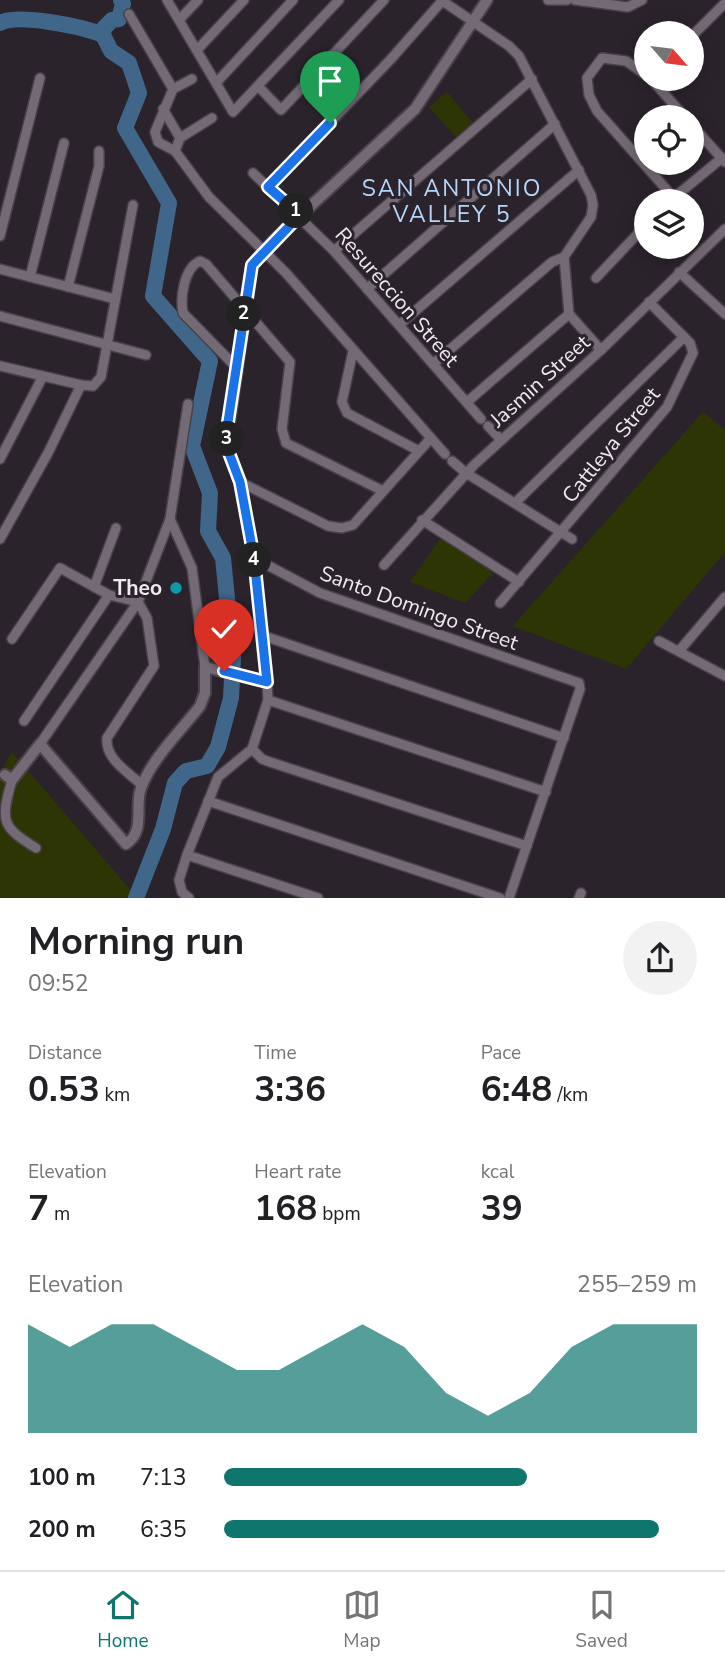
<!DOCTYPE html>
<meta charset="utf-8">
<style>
body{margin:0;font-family:"Nunito Sans",sans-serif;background:#f2f2f2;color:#202124;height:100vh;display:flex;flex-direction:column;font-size:26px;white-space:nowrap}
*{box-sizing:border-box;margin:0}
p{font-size:23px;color:#757577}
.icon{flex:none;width:38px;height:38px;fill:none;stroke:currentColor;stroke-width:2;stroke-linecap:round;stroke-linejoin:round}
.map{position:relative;height:898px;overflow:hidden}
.details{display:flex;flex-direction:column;background:#fff;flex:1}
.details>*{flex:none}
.needle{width:46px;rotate:118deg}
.controls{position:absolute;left:634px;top:21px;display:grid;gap:14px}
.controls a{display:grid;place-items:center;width:70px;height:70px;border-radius:50%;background:#fff;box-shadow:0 4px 18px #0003;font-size:35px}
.pin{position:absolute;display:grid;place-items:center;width:60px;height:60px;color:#fff;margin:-72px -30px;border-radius:50% 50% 50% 0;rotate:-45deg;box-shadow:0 0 7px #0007}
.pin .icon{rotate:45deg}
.km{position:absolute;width:35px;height:35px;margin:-18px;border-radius:50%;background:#222;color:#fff;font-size:19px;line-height:35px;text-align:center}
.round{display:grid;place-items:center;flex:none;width:74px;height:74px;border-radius:37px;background:#f2f2f2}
.headline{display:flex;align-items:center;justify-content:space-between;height:119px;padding:0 28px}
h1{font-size:38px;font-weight:700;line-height:52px}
.figures{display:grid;grid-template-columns:repeat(3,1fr);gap:10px;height:119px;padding:7px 28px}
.figures div{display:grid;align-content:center}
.figures b{font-size:35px;font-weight:700}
.figures small{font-size:19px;font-weight:400}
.figures p{font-size:19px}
.chart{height:196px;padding:14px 28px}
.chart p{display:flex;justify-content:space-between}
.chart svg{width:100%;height:126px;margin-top:7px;fill:#0f766e;opacity:.7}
ul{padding:0 28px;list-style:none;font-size:23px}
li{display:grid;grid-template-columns:112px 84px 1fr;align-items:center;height:52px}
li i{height:18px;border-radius:9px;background:#0f766e}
.tab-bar{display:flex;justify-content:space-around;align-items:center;height:98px;border-top:2px solid #e0e0e0;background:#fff;font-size:19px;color:#757577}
.tab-bar a{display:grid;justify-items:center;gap:4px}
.tab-bar .selected{color:#0f766e}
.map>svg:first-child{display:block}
</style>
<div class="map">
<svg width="725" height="898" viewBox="0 0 725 898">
<rect width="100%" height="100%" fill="#2b232c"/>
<g fill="#2e3504">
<polygon points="447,92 473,123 456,137 429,107"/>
<polygon points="703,412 725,430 725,552 626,669 513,626"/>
<polygon points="441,538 494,572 465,603 410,582"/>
<polygon points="12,752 134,894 132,898 0,898 0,772"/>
</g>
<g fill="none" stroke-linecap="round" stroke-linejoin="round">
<g stroke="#406689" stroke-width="16">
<polyline points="121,0 123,4 119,19 112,20 104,28 103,35 111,51 129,63 139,93 125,128 169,203 153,296 210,361 192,446 210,493 208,531 223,558 233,658 231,698 218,747 207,766 186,771 175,783 163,829 136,898"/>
<path d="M0 23C18 13 84 27 103 35"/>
</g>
<g stroke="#484149" stroke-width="12">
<g id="minor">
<polyline points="167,0 233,112 339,0"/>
<polyline points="441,0 509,46 519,56 591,195 593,205 591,217 564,257 565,268 569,314 601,350"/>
<polyline points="548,0 567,0"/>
<polyline points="575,0 628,7 642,0"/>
<polyline points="129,14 173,89 155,132 158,142 175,151 209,197 286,273 445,454"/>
<polyline points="179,20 198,0"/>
<polyline points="691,37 725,3"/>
<polyline points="197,50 244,0"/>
<polyline points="646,75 626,61 602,58 587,78 589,95 597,111 674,198"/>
<polyline points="651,79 685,117"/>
<polyline points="216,83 293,0"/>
<polyline points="258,86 281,110 384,0"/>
<polyline points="173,89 192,79"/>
<polyline points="163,109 180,138"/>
<polyline points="691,124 725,162"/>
<polyline points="175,151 180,138 212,118"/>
<polyline points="253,173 334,251 481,419"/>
<polyline points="268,187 391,59 442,1"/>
<polyline points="671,200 722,158"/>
<polyline points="0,236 40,78"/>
<polyline points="334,251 532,79"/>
<polyline points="0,269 115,299"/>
<polyline points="679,272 725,314"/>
<polyline points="30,277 64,143"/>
<polyline points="596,278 646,225"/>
<polyline points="68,287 99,166 99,151"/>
<polyline points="367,289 555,124"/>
<polyline points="0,316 146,355"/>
<polyline points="399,325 579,170"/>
<polyline points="353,351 342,402 347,413 419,451"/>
<polyline points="433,364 552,262 564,257"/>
<polyline points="0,366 81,385 93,386 101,377 133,205"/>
<path d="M236 367 183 313C180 297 184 268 200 261L206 264 290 362 282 429 286 443 383 491"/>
<polyline points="467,402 569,314"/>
<polyline points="488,426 501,440"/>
<polyline points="0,459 42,378"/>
<polyline points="452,461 466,473 572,539"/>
<polyline points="240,482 328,526 342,528 353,525 431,438"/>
<polyline points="515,503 684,337"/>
<polyline points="170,519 192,568 205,667"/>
<polyline points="422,520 519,582"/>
<polyline points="0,539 48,453 81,385"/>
<polyline points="254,558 320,593 579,683 580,689 509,898"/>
<polyline points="384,565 474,465 601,350 725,229"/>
<polyline points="94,587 116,528"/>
<polyline points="500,603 667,407 693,353 690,343 649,302"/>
<polyline points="261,635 564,738"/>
<path d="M12 639 60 568 109 595 138 602 147 618 154 666 107 738C105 759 128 772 142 785"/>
<polyline points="659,641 725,676"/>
<polyline points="679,651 725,597"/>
<polyline points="268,700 546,792"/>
<polyline points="24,721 109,595"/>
<polyline points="40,744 138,602 170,519 188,404"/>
<polyline points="252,749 262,759 270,762 527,846"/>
<path d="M12 780C0 822 2 827 36 848"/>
<polyline points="208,801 500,898"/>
<polyline points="187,855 318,898"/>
<polyline points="189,898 182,892 179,880 187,855 218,777 252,749 268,700 267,682"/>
<polyline points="579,898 581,893"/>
</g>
</g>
<g stroke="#484149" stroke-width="14">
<path id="tertiary" d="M5 775 12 780 40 744 126 844C146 831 134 807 141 788 152 758 181 731 200 706L205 693V667L267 682 254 558 240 482 226 445 252 265 273 241 415 109 487 0"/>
</g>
<use href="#minor" stroke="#746a75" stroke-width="9"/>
<use href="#tertiary" stroke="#746a75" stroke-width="10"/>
</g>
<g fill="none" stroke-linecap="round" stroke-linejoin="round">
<g stroke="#fff" stroke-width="14">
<polyline id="route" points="224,671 267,682 254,558 240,482 226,445 228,422 252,265 300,215 268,187 330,123"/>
</g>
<use href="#route" stroke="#1a73e8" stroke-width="9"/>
</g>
<circle fill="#0f9aa8" stroke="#2b232c" stroke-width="2.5" cx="176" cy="588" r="7"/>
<g text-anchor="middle" stroke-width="6" stroke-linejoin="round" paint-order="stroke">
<g font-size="21" fill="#efeaf0" stroke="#2b232c">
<text transform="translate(397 297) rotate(49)" y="7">Resureccion Street</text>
<text transform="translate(540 381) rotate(-42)" y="7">Jasmin Street</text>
<text transform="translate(611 445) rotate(-51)" y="7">Cattleya Street</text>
<text transform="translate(419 608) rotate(20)" y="7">Santo Domingo Street</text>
</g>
<g font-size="21" font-weight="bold" fill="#efeaf0" stroke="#2b232c" text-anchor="end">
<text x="162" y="595">Theo</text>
</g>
<g font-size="23" letter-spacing="2" fill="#b6d6f9" stroke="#2b232c">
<text x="452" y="196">SAN ANTONIO<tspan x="452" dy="26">VALLEY 5</tspan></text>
</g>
</g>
</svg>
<div class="controls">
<a><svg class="needle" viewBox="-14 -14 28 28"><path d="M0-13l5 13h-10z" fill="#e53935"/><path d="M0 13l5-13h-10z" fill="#757577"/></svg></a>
<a><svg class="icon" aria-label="locate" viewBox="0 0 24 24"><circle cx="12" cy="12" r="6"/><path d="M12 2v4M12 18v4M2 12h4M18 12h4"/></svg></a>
<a><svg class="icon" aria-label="layers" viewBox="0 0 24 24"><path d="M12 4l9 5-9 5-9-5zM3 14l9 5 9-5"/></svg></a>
</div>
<div class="pin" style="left:330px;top:123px;background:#1e9e55"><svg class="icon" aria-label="arrive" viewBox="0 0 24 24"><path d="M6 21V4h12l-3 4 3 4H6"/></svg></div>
<div class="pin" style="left:224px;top:671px;background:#d93025"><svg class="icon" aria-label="check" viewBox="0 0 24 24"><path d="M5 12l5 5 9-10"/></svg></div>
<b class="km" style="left:296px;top:211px">1</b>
<b class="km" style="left:244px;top:314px">2</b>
<b class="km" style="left:227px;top:439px">3</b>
<b class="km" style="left:254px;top:560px">4</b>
</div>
<section class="details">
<div class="headline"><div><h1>Morning run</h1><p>09:52</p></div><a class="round"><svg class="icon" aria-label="share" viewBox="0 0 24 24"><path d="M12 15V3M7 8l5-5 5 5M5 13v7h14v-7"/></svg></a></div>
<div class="figures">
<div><p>Distance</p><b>0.53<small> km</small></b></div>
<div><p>Time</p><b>3:36</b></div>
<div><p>Pace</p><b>6:48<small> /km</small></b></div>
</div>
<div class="figures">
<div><p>Elevation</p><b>7<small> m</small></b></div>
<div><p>Heart rate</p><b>168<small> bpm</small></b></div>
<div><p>kcal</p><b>39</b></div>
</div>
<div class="chart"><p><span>Elevation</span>255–259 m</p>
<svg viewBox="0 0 160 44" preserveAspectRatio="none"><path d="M0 44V6L10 14L20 6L30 6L40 14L50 22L60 22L70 14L80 6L90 14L100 30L110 38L120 30L130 14L140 6L150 6L160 6V44z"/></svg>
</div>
<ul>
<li><b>100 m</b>7:13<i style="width:64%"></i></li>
<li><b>200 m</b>6:35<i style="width:92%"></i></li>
</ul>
</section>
<nav class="tab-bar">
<a class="selected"><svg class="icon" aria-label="home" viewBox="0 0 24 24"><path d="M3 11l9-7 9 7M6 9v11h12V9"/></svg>Home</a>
<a><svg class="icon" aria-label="map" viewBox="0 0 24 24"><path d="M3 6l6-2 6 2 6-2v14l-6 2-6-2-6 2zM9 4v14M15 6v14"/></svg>Map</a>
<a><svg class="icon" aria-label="saved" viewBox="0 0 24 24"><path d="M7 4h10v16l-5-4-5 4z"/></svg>Saved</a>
</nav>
